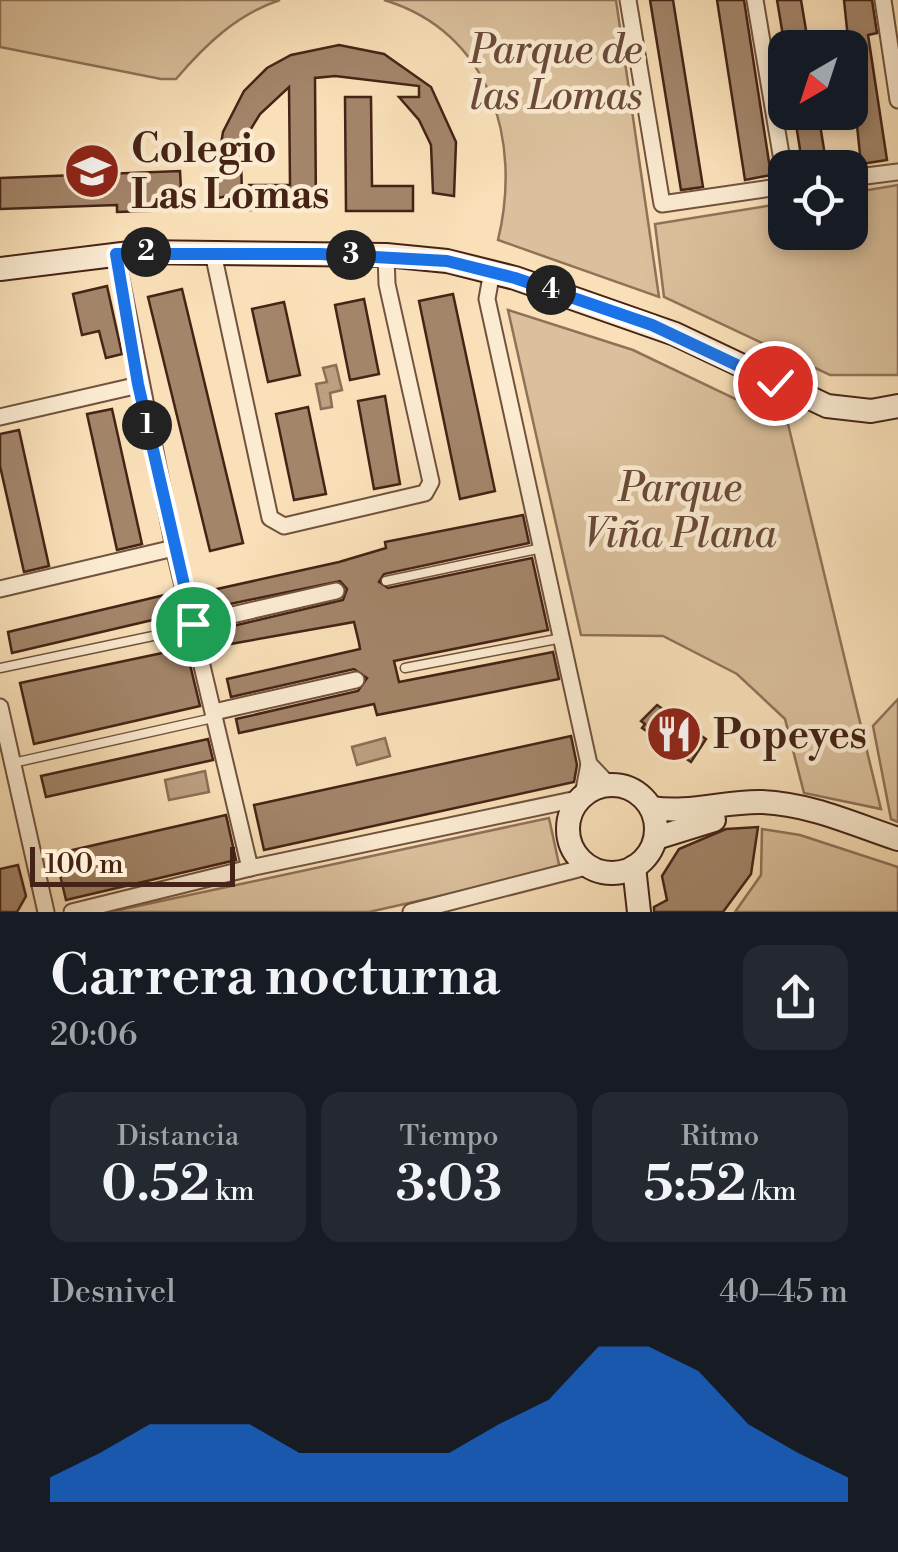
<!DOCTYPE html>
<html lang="es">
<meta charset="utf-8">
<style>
body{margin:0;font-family:"Libre Bodoni",serif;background:#242831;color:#f1f3f6;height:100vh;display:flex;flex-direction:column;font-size:38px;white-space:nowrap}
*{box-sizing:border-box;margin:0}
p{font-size:32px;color:#9ea1a6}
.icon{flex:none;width:55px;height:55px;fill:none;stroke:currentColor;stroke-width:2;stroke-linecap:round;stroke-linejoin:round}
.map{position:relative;height:912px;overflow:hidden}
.drawer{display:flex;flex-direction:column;background:#171b24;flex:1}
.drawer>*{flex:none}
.needle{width:65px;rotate:219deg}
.fabs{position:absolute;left:768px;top:30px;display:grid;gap:20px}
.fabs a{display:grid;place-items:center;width:100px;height:100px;border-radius:20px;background:#171b24;box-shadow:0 5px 15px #0003;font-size:50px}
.scale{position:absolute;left:30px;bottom:25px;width:205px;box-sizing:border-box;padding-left:10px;border:5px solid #452316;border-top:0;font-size:28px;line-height:35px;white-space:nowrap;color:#452316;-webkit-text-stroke:8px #fbebd1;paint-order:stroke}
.pin{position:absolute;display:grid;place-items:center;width:85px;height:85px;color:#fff;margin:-42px;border:5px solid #fff;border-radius:50%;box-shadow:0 2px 10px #0007}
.km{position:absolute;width:50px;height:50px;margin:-25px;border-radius:50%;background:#222;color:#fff;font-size:28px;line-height:50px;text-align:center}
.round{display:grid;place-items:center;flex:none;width:105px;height:105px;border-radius:20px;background:#242831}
.headline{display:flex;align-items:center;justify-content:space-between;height:170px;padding:0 50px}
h1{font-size:55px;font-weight:600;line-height:75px}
.stats{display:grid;grid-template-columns:repeat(3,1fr);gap:15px;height:170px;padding:10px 50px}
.stats div{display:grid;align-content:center;border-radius:20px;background:#242831;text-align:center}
.stats b{font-size:50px;font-weight:600}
.stats small{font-size:28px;font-weight:400}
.stats p{font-size:28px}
.chart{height:280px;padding:20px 50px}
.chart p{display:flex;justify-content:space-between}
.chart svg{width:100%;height:180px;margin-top:10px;fill:#1a73e8;opacity:.7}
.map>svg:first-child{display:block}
</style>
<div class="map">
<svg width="898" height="912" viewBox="0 0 898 912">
<rect width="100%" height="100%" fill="#f9e0b8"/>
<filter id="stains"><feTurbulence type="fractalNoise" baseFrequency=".002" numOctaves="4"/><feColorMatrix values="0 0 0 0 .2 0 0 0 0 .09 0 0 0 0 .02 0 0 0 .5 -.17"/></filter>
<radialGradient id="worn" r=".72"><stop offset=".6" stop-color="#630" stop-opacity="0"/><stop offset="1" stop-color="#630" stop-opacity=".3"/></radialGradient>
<g fill="#dac09c" stroke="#907259" stroke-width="2.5">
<path d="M0 0H280C237 14 205 45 176 79H161L0 47Z"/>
<path d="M384 0H616L659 297 498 240C522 141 491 32 384 0Z"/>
<polygon points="898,185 898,375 830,375 664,297 655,224 785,203 785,232 850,232 850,193"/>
<polygon points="508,310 633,350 788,424 881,809 804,793 785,719 737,674 663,636 581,635"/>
<polygon points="898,699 898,822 891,819 873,726"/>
<polygon points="549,818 560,869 369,912 110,912"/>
<polygon points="762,829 800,835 898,867 898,912 735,912 761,875"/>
</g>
<g fill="#bca081" stroke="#8c6e56" stroke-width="2.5">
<polygon points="336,365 342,390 330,393 332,407 321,409 316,384 327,382 323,368"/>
<polygon points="385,738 390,756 357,765 352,747"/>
<polygon points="205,771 209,792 169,800 165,780"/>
</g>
<g fill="#a3856a" stroke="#452316" stroke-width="2.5">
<polygon points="650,0 673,0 703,187 681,190"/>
<polygon points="717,0 744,0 771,175 745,180"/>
<polygon points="777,0 801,0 809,48 785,48"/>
<polygon points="844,0 872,0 877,33 868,35 887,160 861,164"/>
<polygon points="339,45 384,54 431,87 456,142 454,196 433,193 431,145 419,120 399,97 419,97 419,86 335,76 315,78 316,210 249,210 249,185 290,185 289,87 260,114 249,132 241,161 242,193 218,198 217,168 223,132 244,91 267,68 291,55"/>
<polygon points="345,97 371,97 372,186 413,186 413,211 346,211"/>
<polygon points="794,112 818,112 827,168 803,168"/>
<polygon points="180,171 182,210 117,212 117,205 0,209 0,178"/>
<polygon points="107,286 122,354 106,358 99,331 82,335 73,294"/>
<polygon points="182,289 243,543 210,551 148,297"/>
<polygon points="453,294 495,491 460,499 419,301"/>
<polygon points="364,299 379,374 350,380 335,305"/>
<polygon points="284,302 300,375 268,382 252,309"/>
<polygon points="385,396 400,484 374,489 358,401"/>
<polygon points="308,407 326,494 294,500 276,414"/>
<polygon points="112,409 142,544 117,550 87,414"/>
<polygon points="19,430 49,566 24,572 0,466 0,434"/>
<polygon points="523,515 529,543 384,574 379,582 388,588 532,558 548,630 394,661 399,682 553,652 559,679 377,715 374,704 239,733 236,719 358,691 367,678 354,669 231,697 227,679 360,649 359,643 354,622 219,646 216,630 343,600 347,589 340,581 211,608 208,591 339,562 386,548 385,542"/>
<polygon points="173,593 178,614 12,653 8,632"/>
<polygon points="186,648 200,706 34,744 20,683"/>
<polygon points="657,705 706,739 691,762 642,728 645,724 641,721"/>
<polygon points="571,736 577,765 574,782 264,850 254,805"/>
<polygon points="208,739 213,760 46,797 41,776"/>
<polygon points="226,815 236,860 66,900 55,854"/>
<polygon points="758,827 751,874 723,912 654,912 654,907 667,900 662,876 679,849 726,829"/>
<polygon points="18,865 26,896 17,912 0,912 0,869"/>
</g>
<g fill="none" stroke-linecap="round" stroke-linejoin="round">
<g stroke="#72523e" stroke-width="11">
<g id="lane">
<polyline points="386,581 542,548"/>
<polyline points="0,668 191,628"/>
<polyline points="405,668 562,638"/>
<polyline points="13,763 213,718"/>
</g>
</g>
<g stroke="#72523e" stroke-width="19">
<g id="street">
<polyline points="628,0 662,204 785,186"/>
<polyline points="755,0 785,178"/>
<polyline points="883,0 898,100"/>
<polyline points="850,178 898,172"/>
<polyline points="213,253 270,518 284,526 425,493 431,482 387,284 386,255"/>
<polyline points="116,254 174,548 250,868"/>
<polyline points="492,271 487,299 589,764"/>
<polyline points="0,417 139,385"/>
<polyline points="0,589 174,548"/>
<polyline points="193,624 336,591"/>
<polyline points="0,707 46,912"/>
<polyline points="214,712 356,680"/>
<polyline points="583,795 589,764 609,785"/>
<polyline points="72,912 250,868 577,799"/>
<polyline points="411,912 590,866"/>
</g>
</g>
<g stroke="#452316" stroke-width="26">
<g id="secondary">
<polyline points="0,269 138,252 386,255 447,261 515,278 675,334 827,406 871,411 898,406"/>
<circle cx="612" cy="829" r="44"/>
<path d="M652 808C689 814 725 801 762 802 810 804 853 824 898 839"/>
<polyline points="656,838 714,820"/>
<polyline points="634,867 639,912"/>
</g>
</g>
<use href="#lane" stroke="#fbebd1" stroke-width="8"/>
<use href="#street" stroke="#fbebd1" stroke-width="15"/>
<use href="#secondary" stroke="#fbebd1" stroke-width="22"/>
</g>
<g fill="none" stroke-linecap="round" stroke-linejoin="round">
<g stroke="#fff" stroke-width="20">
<polyline id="route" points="193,624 138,384 116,254 320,254 447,261 515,278 652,325 775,383"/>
</g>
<use href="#route" stroke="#1a73e8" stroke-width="12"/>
</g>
<defs>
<g id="school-disc" transform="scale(2.875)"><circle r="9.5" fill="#8f2418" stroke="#fbebd1"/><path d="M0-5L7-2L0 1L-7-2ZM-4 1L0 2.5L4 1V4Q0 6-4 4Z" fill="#fff"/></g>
<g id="restaurant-disc" transform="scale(2.875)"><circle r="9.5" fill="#8f2418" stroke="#fbebd1"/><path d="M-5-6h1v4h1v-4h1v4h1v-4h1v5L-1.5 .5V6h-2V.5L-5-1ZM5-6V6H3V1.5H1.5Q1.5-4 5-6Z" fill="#fff"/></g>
</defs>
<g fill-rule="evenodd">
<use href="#school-disc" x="92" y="171"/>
<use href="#restaurant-disc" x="674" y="734"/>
</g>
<g text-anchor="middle" stroke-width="9" stroke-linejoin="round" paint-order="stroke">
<g font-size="40" font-style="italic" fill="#6a4a38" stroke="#fbebd1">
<text x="556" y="63">Parque de<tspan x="556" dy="46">las Lomas</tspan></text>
<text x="680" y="501">Parque<tspan x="680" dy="46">Viña Plana</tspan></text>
</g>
<g font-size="40" font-weight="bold" fill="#452316" stroke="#fbebd1" text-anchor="start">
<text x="131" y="162">Colegio<tspan x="131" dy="46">Las Lomas</tspan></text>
<text x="713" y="748">Popeyes</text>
</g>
</g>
<rect width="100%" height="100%" filter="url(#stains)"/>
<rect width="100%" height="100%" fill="url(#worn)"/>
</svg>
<div class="fabs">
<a><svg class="needle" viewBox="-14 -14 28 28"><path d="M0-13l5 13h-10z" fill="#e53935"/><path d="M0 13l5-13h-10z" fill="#9ea1a6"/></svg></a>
<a><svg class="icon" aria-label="locate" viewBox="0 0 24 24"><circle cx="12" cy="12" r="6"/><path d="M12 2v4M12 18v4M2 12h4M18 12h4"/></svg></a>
</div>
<div class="scale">100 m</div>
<div class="pin" style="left:193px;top:624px;background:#1e9e55"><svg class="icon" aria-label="arrive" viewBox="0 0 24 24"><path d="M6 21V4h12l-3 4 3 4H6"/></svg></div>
<div class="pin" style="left:775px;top:383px;background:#d93025"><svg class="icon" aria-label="check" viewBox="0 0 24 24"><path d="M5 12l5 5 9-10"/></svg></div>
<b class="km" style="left:147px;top:425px">1</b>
<b class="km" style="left:146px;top:252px">2</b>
<b class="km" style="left:351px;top:255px">3</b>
<b class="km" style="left:551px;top:290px">4</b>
</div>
<section class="drawer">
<div class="headline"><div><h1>Carrera nocturna</h1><p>20:06</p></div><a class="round"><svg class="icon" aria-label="share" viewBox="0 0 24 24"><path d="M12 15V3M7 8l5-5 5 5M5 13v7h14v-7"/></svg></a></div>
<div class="stats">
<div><p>Distancia</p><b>0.52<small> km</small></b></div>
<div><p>Tiempo</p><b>3:03</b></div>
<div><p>Ritmo</p><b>5:52<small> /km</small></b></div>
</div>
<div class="chart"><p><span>Desnivel</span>40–45 m</p>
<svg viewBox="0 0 160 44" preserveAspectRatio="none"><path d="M0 44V38L10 32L20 25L30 25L40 25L50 32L60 32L70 32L80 32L90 25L100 19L110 6L120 6L130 12L140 25L150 32L160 38V44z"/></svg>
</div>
</section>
